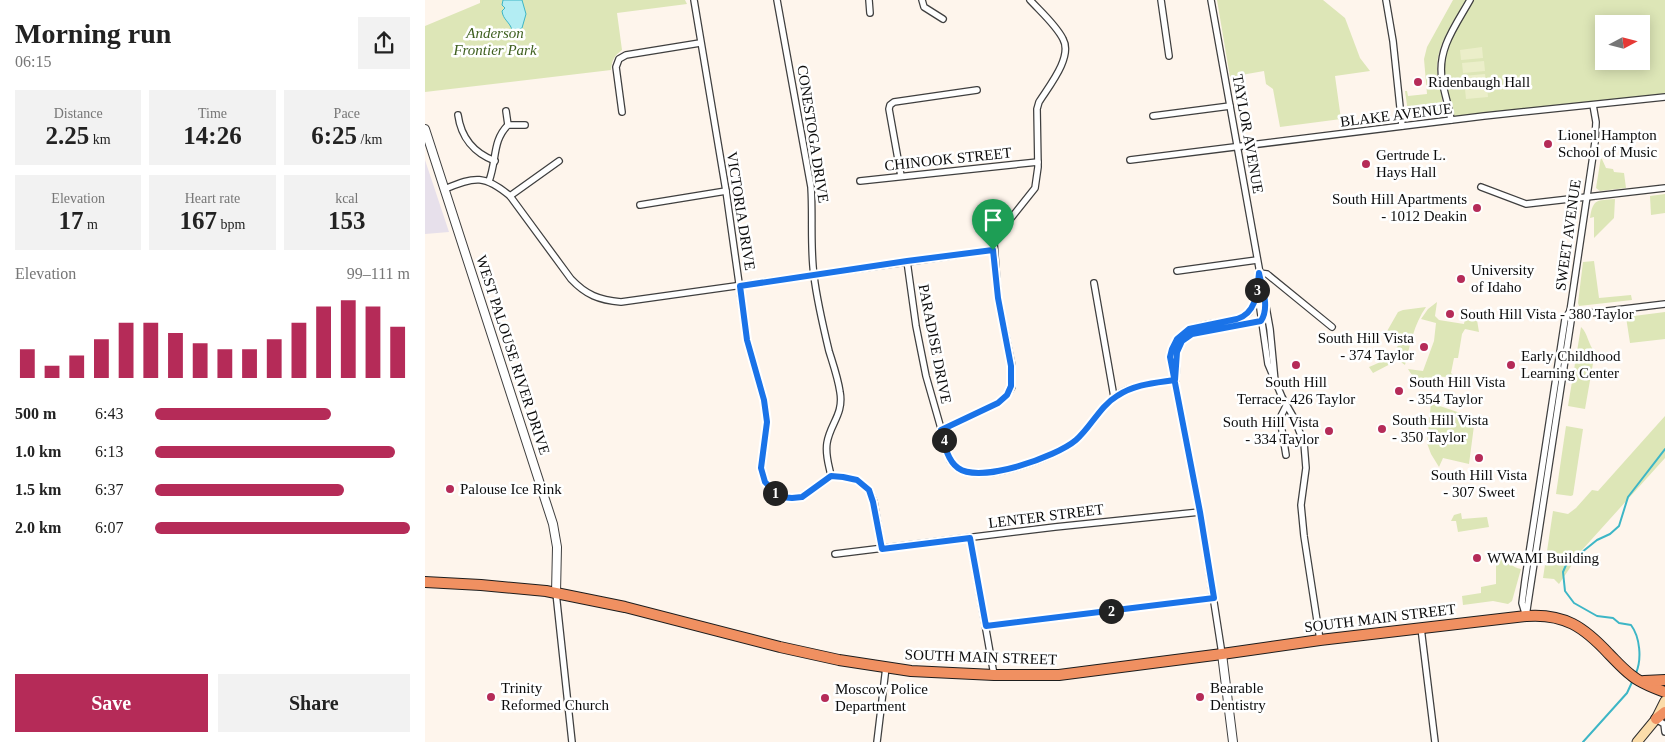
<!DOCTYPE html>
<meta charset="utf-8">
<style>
body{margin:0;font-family:Georgia,serif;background:#f2f2f2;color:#222;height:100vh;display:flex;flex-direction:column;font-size:19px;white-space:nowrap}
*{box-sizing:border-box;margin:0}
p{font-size:16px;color:#767676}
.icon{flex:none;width:28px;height:28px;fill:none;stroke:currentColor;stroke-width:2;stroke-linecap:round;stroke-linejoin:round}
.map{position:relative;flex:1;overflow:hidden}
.panel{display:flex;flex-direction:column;background:#fff;width:425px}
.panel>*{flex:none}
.needle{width:32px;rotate:83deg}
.buttons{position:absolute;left:1170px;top:15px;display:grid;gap:10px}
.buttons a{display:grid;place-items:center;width:55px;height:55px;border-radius:0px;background:#fff;box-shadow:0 2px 12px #0003;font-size:25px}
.pin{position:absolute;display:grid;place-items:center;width:42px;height:42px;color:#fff;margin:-51px -21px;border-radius:50% 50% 50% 0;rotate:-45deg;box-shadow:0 0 5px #0007}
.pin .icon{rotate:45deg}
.km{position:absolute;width:25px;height:25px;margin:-12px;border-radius:50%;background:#222;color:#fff;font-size:14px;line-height:25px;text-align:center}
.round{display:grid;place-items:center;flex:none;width:52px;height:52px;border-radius:0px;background:#f2f2f2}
.overview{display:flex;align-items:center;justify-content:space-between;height:85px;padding:0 15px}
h1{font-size:28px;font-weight:800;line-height:38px}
.figures{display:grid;grid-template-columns:repeat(3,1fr);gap:8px;height:85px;padding:5px 15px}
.figures div{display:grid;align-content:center;border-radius:0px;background:#f2f2f2;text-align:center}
.figures b{font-size:25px;font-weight:800}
.figures small{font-size:14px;font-weight:400}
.figures p{font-size:14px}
.chart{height:140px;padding:10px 15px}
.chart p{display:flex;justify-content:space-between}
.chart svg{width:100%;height:90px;margin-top:5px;stroke:#b52b58;stroke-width:6}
.button{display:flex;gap:10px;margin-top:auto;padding:10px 15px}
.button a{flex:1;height:58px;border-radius:0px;background:#b52b58;color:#fff;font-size:20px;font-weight:800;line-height:58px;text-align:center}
.button a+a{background:#f2f2f2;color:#222}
ul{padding:0 15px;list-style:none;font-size:16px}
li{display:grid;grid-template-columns:80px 60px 1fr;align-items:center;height:38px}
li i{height:12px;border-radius:6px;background:#b52b58}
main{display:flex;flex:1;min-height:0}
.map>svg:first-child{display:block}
</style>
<main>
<section class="panel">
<div class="overview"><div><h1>Morning run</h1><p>06:15</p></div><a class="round"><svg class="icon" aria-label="share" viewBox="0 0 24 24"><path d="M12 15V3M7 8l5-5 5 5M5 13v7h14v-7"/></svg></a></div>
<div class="figures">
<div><p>Distance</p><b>2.25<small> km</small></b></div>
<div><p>Time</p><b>14:26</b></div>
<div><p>Pace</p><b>6:25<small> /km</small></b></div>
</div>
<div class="figures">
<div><p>Elevation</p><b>17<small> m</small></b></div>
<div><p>Heart rate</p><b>167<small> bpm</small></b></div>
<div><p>kcal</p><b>153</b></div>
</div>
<div class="chart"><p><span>Elevation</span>99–111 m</p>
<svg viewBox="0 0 160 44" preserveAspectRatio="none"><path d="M5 44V30M15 44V38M25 44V33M35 44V25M45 44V17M55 44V17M65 44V22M75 44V27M85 44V30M95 44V30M105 44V25M115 44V17M125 44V9M135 44V6M145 44V9M155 44V19"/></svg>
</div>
<ul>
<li><b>500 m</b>6:43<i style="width:69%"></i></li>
<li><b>1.0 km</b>6:13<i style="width:94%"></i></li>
<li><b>1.5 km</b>6:37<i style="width:74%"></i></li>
<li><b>2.0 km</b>6:07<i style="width:100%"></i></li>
</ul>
<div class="button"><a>Save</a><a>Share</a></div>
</section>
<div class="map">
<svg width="1240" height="742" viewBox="0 0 1240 742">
<rect width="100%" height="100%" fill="#fef5ec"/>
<polygon fill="#e7e0eb" points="0,160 24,232 0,234"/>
<g fill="#dde6b7" fill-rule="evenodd">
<path d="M55 0H260L262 4 192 13 197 50C189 56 187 60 186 70L0 92V26L55 3Z"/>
<polygon points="792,0 898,0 920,18 935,58 945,71 910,76 916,119 855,127 848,89 841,84 839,71 805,77"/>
<path d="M1028 0H1041C1029 21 1012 43 1012 69 1012 83 1024 103 1012 114L987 115 983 112 980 91H982L983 96 1002 94 999 59 1002 47Z"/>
<path d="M1045 0H1240V97L1026 120 1017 78 1021 42ZM1179 24H1216V61H1179Z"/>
<polygon points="1176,157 1181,168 1188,169 1189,172 1199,173 1201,188 1175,191 1171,188"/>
<polygon points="1240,194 1240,213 1226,215 1225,196"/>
<path d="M1190 199 1189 218 1169 238V217L1165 218C1168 198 1172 201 1190 199Z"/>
<polygon points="1169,261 1174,298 1206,295 1207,300 1154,306 1153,303 1158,262"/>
<path d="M1012 302 1010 316 1014 320 1039 324 1041 312 1047 313 1052 320 1054 332 1040 329 1037 334 1033 358H1029L1026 373 1034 380 1046 382 1041 388C1034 384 1027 379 1020 377 1004 373 997 393 983 369L998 371 1009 341 1011 323 996 319 1003 309Z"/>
<path d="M1001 307C989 324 985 345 980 365L973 360 948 373 944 367C957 362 967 356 974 344L961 333 973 312 978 310Z"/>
<polygon points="1240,312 1240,339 1205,343 1201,317"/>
<path d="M1156 327C1163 333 1163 345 1170 352L1160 409 1143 406Z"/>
<polygon points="1006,403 1050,418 1044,464 1018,458 1014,467 1006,454 1002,443"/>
<polygon points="1240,416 1240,458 1157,550 1134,584 1129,579 1118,578 1128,511 1143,514 1151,508 1167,490 1173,491"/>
<polygon points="1141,426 1158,429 1148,495 1146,496 1131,494"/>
<polygon points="1036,513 1037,519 1062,517 1064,527 1033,532 1031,521 1026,521 1029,515"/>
<path d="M1081 555C1084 564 1087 567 1096 569L1087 601 1083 604 1068 601 1038 605 1037 596 1056 593V587L1071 584V563Z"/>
</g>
<g fill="#ebeec9">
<polygon points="1057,47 1058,58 1036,60 1035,50"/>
<polygon points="1059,61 1060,71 1038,73 1037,63"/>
<polygon points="1060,74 1061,84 1039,86 1038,76"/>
<polygon points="1062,87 1063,97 1041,99 1040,89"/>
</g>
<path fill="#b3edf3" stroke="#3db6c6" d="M78 0H97L101 14 97 28 91 31 87 30C85 22 78 20 77 11L80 8 77 5Z"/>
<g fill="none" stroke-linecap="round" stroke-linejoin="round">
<g stroke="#3db6c6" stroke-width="2">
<path d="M1211 673C1217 659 1215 637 1206 625L1194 623 1188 618 1172 616 1149 603 1140 591 1138 572 1141 565 1172 540 1185 534 1194 526 1203 497 1240 449"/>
<polyline points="1158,742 1202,693 1208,680"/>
</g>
<g stroke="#3f3f3f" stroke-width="8">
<g id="minor">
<polyline points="269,0 301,191 322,340 339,400 342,422 336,468 340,482 355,497 367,498 377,497 406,476 419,477 432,480 444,490 449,502 457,549"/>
<path d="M352 0 386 187C388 217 385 246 389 276 392 301 398 326 404 351 408 364 413 378 415 392 419 414 405 424 402 443 400 455 404 465 406 476"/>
<polyline points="444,0 445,13"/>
<polyline points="497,0 499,7 518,19"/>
<polyline points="736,0 744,56"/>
<polyline points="786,0 845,329 850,381"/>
<polyline points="961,0 968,41 977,126"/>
<polyline points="81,111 83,125"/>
<polyline points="197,112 191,67 194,59 201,55 275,43"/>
<path d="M33 115C36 137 49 153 70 161"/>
<polyline points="728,116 805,106"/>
<path d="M1026 120C1024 106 1019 93 1017 79 1012 49 1031 25 1045 0"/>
<polyline points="705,160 1059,116 1240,97"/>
<polyline points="476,176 464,109 465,105 469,102 552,90"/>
<path d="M64 181C72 160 67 141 83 125H100"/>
<polyline points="435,181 613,162"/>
<polyline points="1056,187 1101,204 1240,188"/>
<path d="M20 189C50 176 60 175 85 196L146 279C161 295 174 300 196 302L568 250"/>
<polyline points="85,196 134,161"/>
<polyline points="215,205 301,191"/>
<path d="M482 261 491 326 501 376 525 460C528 464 531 468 536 470 562 482 630 458 651 440 666 427 675 406 692 395 710 384 730 383 751 380"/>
<polyline points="752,271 832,260"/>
<polyline points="834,273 842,274 907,327"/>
<polyline points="669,283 689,397"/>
<polyline points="833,295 843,364 857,397 869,418 879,443 881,468 876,505 879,536 895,640"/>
<polyline points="1145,311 1157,314 1240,304"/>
<polyline points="751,375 752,351 757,341 767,334 836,321"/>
<path d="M516 430 573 403 582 395 587 387V366L573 298 569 242 571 237 610 188 613 167 612 109 614 102C624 86 648 57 638 39 631 25 616 12 605 0"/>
<polyline points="861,455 855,418 861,406"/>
<polyline points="545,539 569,675"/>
<polyline points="410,554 630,527 775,512"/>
<polyline points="131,593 147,742"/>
<polyline points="1100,613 1097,603 1100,580 1140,319 1145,311"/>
<polyline points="1101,616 1146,321 1145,311 1170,142 1171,122 1168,105"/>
<polyline points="561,626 789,598"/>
<polyline points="996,628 1010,742"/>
<path d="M797 654 775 512 745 357C751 325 776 326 803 321 807 320 814 320 818 317 828 312 830 300 832 290"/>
<polyline points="1231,719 1239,724 1240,732"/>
<polyline points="452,742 461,667"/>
</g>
</g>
<g stroke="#3f3f3f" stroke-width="10">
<g id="tertiary">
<polyline points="0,129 128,524 132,547 131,593"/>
<polyline points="797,654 808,742"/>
</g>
</g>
<g stroke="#2e2e2e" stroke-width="11">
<polyline id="secondary" points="1212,742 1231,719 1240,701"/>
</g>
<g stroke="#1d1d1d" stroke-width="12">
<g id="trunk">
<path d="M0 582 56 585 121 591 200 607 355 647 414 660 486 671 569 675H634L797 654 895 640 1101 616C1139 613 1159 627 1184 654 1191 661 1198 669 1206 675 1215 683 1229 688 1240 692"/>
<polyline points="1219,681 1240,680"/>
<polyline points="1231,719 1240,712"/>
</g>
</g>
<use href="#minor" stroke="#fff" stroke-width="5.5"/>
<use href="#tertiary" stroke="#fff" stroke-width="8"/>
<use href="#secondary" stroke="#fbdcaa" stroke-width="9"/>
<use href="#trunk" stroke="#f09061" stroke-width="10"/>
</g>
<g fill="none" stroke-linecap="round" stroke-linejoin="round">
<g stroke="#fff" stroke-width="10">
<path id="route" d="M568 250 482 261 315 286 322 340 339 400 342 422 336 468 340 482 355 497 367 498 377 497 406 476 418 477 432 480 444 490 448 502 457 549 545 538 561 626 789 598 775 512 745 357 747 349 752 339 764 329 812 319C832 313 832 291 834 273 837 288 845 307 836 321L767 334 757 341 752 352 750 380C730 383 710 384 692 396 675 406 666 427 651 440 631 457 555 484 533 468 522 460 519 443 516 430L573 403 582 395 586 386V366L573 298 568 250"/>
</g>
<use href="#route" stroke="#1a73e8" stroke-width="6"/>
</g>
<g fill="#b52b58" stroke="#fff" stroke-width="2">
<circle cx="993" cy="82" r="5"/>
<circle cx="1123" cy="144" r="5"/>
<circle cx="941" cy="164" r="5"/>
<circle cx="1052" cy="208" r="5"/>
<circle cx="1036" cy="279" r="5"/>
<circle cx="1025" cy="314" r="5"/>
<circle cx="999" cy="347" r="5"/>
<circle cx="871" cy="365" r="5"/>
<circle cx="1086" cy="365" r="5"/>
<circle cx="974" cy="391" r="5"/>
<circle cx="957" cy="429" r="5"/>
<circle cx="904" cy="431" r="5"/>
<circle cx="1054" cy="458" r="5"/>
<circle cx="25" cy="489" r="5"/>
<circle cx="1052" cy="558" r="5"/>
<circle cx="66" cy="697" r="5"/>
<circle cx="775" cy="697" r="5"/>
<circle cx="400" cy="698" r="5"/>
</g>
<g text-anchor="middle" stroke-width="5" stroke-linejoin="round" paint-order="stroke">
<g font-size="15" font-style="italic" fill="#3f6020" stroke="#fff">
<text x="70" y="38">Anderson<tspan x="70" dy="17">Frontier Park</tspan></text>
</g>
<g font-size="15" fill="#0c0c0c" stroke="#fff" text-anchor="start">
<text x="1003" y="87">Ridenbaugh Hall</text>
<text x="1133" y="140">Lionel Hampton<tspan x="1133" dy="17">School of Music</tspan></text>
<text x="951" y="160">Gertrude L.<tspan x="951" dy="17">Hays Hall</tspan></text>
<text x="1042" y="204" text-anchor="end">South Hill Apartments<tspan x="1042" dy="17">- 1012 Deakin</tspan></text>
<text x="1046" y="275">University<tspan x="1046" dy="17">of Idaho</tspan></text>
<text x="1035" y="319">South Hill Vista - 380 Taylor</text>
<text x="989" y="343" text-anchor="end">South Hill Vista<tspan x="989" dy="17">- 374 Taylor</tspan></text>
<text x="1096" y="361">Early Childhood<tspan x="1096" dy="17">Learning Center</tspan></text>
<text x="871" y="387" text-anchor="middle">South Hill<tspan x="871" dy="17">Terrace- 426 Taylor</tspan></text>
<text x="984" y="387">South Hill Vista<tspan x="984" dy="17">- 354 Taylor</tspan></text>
<text x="967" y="425">South Hill Vista<tspan x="967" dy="17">- 350 Taylor</tspan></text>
<text x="894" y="427" text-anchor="end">South Hill Vista<tspan x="894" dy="17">- 334 Taylor</tspan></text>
<text x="1054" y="480" text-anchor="middle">South Hill Vista<tspan x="1054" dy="17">- 307 Sweet</tspan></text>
<text x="35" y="494">Palouse Ice Rink</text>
<text x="1062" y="563">WWAMI Building</text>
<text x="76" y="693">Trinity<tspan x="76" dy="17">Reformed Church</tspan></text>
<text x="785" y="693">Bearable<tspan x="785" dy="17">Dentistry</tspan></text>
<text x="410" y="694">Moscow Police<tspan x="410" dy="17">Department</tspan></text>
</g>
<g font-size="15" fill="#0c0c0c" stroke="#fff">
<text transform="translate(971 115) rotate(-7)" y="5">BLAKE AVENUE</text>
<text transform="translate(388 134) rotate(81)" y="5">CONESTOGA DRIVE</text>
<text transform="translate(823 134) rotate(80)" y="5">TAYLOR AVENUE</text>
<text transform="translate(523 159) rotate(-6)" y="5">CHINOOK STREET</text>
<text transform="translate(316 211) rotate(81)" y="5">VICTORIA DRIVE</text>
<text transform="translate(1143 235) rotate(-82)" y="5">SWEET AVENUE</text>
<text transform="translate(510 344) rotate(79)" y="5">PARADISE DRIVE</text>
<text transform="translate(88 355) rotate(72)" y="5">WEST PALOUSE RIVER DRIVE</text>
<text transform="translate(621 516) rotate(-7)" y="5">LENTER STREET</text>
<text transform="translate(955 618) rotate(-7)" y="5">SOUTH MAIN STREET</text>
<text transform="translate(556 657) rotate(2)" y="5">SOUTH MAIN STREET</text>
</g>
</g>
</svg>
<div class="buttons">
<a><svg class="needle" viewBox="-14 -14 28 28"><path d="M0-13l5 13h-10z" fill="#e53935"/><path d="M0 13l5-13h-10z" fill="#767676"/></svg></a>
</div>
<div class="pin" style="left:568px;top:250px;background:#1e9e55"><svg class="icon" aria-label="arrive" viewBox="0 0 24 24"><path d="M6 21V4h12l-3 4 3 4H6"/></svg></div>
<b class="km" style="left:350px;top:493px">1</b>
<b class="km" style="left:686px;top:611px">2</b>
<b class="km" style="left:832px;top:290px">3</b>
<b class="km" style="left:519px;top:440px">4</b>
</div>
</main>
